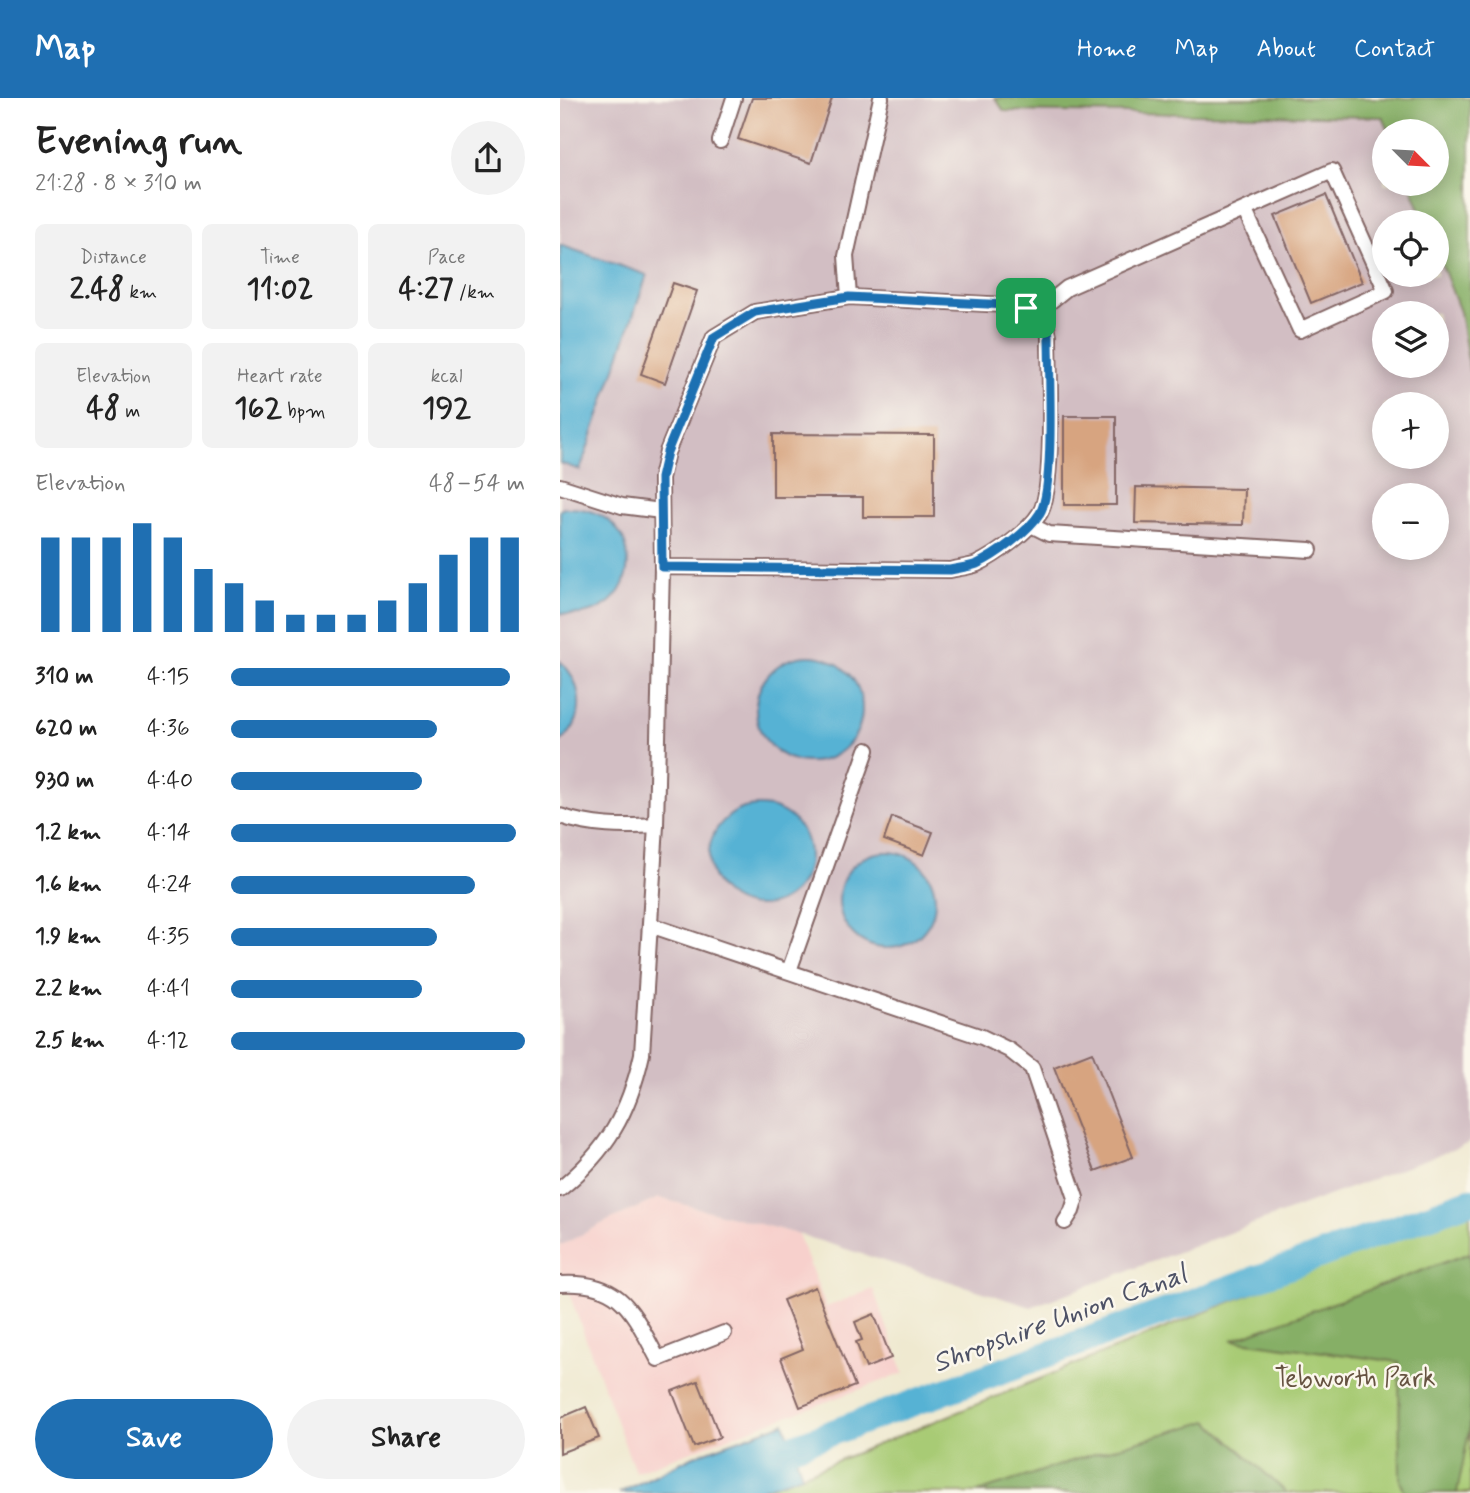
<!DOCTYPE html>
<meta charset="utf-8">
<style>
body{margin:0;font-family:Mynerve,sans-serif;background:#f2f2f2;color:#222;height:100vh;display:flex;flex-direction:column;font-size:26px;white-space:nowrap}
*{box-sizing:border-box;margin:0}
p{font-size:23px;color:#767676}
.icon{flex:none;width:38px;height:38px;fill:none;stroke:currentColor;stroke-width:2;stroke-linecap:round;stroke-linejoin:round}
.map{position:relative;flex:1;overflow:hidden}
.drawer{display:flex;flex-direction:column;background:#fff;width:560px}
.drawer>*{flex:none}
.needle{width:46px;rotate:114deg}
.tools{position:absolute;left:812px;top:21px;display:grid;gap:14px}
.tools a{display:grid;place-items:center;width:77px;height:77px;border-radius:50%;background:#fff;box-shadow:0 4px 18px #0003;font-size:35px}
.pin{position:absolute;display:grid;place-items:center;width:60px;height:60px;color:#fff;margin:-30px;border-radius:14px;box-shadow:0 4px 10px #0006}
.round{display:grid;place-items:center;flex:none;width:74px;height:74px;border-radius:37px;background:#f2f2f2}
.summary{display:flex;align-items:center;justify-content:space-between;height:119px;padding:0 35px}
h1{font-size:38px;font-weight:700;line-height:52px}
.stats{display:grid;grid-template-columns:repeat(3,1fr);gap:10px;height:119px;padding:7px 35px}
.stats div{display:grid;align-content:center;border-radius:10px;background:#f2f2f2;text-align:center}
.stats b{font-size:30px;font-weight:700}
.stats small{font-size:19px;font-weight:400}
.stats p{font-size:19px}
.chart{height:196px;padding:14px 35px}
.chart p{display:flex;justify-content:space-between}
.chart svg{width:100%;height:126px;margin-top:7px;stroke:#1f6fb2;stroke-width:6}
.action{display:flex;gap:14px;margin-top:auto;padding:14px 35px}
.action a{flex:1;height:80px;border-radius:42px;background:#1f6fb2;color:#fff;font-size:28px;font-weight:700;line-height:80px;text-align:center}
.action a+a{background:#f2f2f2;color:#222}
ul{padding:0 35px;list-style:none;font-size:23px}
li{display:grid;grid-template-columns:112px 84px 1fr;align-items:center;height:52px}
li i{height:18px;border-radius:9px;background:#1f6fb2}
header{display:flex;align-items:center;gap:42px;box-sizing:border-box;height:98px;padding:0 35px;background:#1f6fb2;color:#fff}
header strong{font-size:33px}
nav{display:flex;gap:38px;margin-inline-start:auto;font-size:24px}
main{display:flex;flex:1;min-height:0}
.map>svg:first-child{display:block}
</style>
<header>
<strong>Map</strong>
<nav><a>Home</a><a>Map</a><a>About</a><a>Contact</a></nav>
</header>
<main>
<section class="drawer">
<div class="summary"><div><h1>Evening run</h1><p>21:28 · 8 × 310 m</p></div><a class="round"><svg class="icon" aria-label="share" viewBox="0 0 24 24"><path d="M12 15V3M7 8l5-5 5 5M5 13v7h14v-7"/></svg></a></div>
<div class="stats">
<div><p>Distance</p><b>2.48<small> km</small></b></div>
<div><p>Time</p><b>11:02</b></div>
<div><p>Pace</p><b>4:27<small> /km</small></b></div>
</div>
<div class="stats">
<div><p>Elevation</p><b>48<small> m</small></b></div>
<div><p>Heart rate</p><b>162<small> bpm</small></b></div>
<div><p>kcal</p><b>192</b></div>
</div>
<div class="chart"><p><span>Elevation</span>48–54 m</p>
<svg viewBox="0 0 160 44" preserveAspectRatio="none"><path d="M5 44V11M15 44V11M25 44V11M35 44V6M45 44V11M55 44V22M65 44V27M75 44V33M85 44V38M95 44V38M105 44V38M115 44V33M125 44V27M135 44V17M145 44V11M155 44V11"/></svg>
</div>
<ul>
<li><b>310 m</b>4:15<i style="width:95%"></i></li>
<li><b>620 m</b>4:36<i style="width:70%"></i></li>
<li><b>930 m</b>4:40<i style="width:65%"></i></li>
<li><b>1.2 km</b>4:14<i style="width:97%"></i></li>
<li><b>1.6 km</b>4:24<i style="width:83%"></i></li>
<li><b>1.9 km</b>4:35<i style="width:70%"></i></li>
<li><b>2.2 km</b>4:41<i style="width:65%"></i></li>
<li><b>2.5 km</b>4:12<i style="width:100%"></i></li>
</ul>
<div class="action"><a>Save</a><a>Share</a></div>
</section>
<div class="map">
<svg width="910" height="1395" viewBox="0 0 910 1395">
<rect width="100%" height="100%" fill="#fbf7ec"/>
<filter id="ink" filterUnits="userSpaceOnUse"><feTurbulence type="fractalNoise" baseFrequency=".0143" numOctaves="2"/><feDisplacementMap in="SourceGraphic" scale="14" xChannelSelector="R" yChannelSelector="G"/><feConvolveMatrix kernelMatrix="1 2 1 2 8 2 1 2 1" color-interpolation-filters="sRGB"/></filter>
<filter id="wash" filterUnits="userSpaceOnUse"><feTurbulence type="fractalNoise" baseFrequency=".00686" numOctaves="4" result="noise"/><feDisplacementMap in="SourceGraphic" scale="28" xChannelSelector="R" yChannelSelector="G"/><feGaussianBlur stdDeviation="1.57" result="paint"/><feColorMatrix in="noise" values="0 0 0 0 0 0 0 0 0 0 0 0 0 0 0 0 0 1.4 0 .05"/><feComposite in="paint" operator="in"/></filter>
<g filter="url(#wash)">
<rect width="100%" height="100%" fill="#efe9d0"/>
<polygon fill="#f7d0cc" points="99,1100 238,1136 266,1209 313,1191 344,1275 75,1374 0,1171 0,1148 47,1123"/>
<path fill="#d2bec3" fill-rule="evenodd" d="M0 0H910V1045L471 1209 238 1136 99 1100 47 1123 0 1148ZM824 33H877V86H824ZM824 124H877V177H824ZM824 215H877V268H824ZM824 306H877V359H824ZM824 397H877V450H824Z"/>
<polygon fill="#a8cb74" stroke="#797550" stroke-width="2" points="910,1112 910,1395 191,1395 242,1377 811,1147"/>
<g fill="#86af66" stroke="#686748" stroke-width="2">
<polygon points="435,0 910,0 910,274 900,214 877,154 877,124 865,124 850,86 877,86 877,33 829,33 823,19 444,13"/>
<polygon points="910,1155 910,1329 897,1395 845,1395 840,1383 839,1264 672,1242"/>
<polygon points="648,1323 727,1395 415,1395 524,1359"/>
</g>
<g fill="#56b2d4" stroke="#506880" stroke-width="2">
<polygon points="0,147 87,177 20,372 0,365"/>
<path d="M4 410C95 407 84 530 0 515V412Z"/>
<circle cx="249" cy="611" r="53"/>
<path d="M0 563C24 586 27 623 0 644Z"/>
<circle cx="199" cy="758" r="50"/>
<circle cx="327" cy="802" r="48"/>
<polygon points="224,1325 242,1377 191,1395 59,1395 134,1358"/>
</g>
<g fill="none" stroke-linecap="round" stroke-linejoin="round">
<polyline stroke="#56b2d4" stroke-width="26" points="199,1361 910,1103"/>
</g>
<g id="blocks">
<g fill="#d7a480">
<polygon points="192,0 272,0 251,65 178,41"/>
<polygon points="766,97 802,184 751,205 715,118"/>
<polygon points="113,185 137,193 105,285 81,276"/>
<rect x="504" y="318" width="52" height="89"/>
<polygon points="213,336 374,337 374,419 303,419 303,399 213,399"/>
<polygon points="576,389 684,391 683,427 575,425"/>
<polygon points="332,719 373,734 364,757 324,742"/>
<polygon points="532,954 573,1059 535,1073 494,969"/>
<polygon points="255,1189 295,1288 240,1309 221,1260 243,1251 223,1202"/>
<polygon points="314,1216 331,1260 306,1270 296,1244 302,1242 295,1224"/>
<polygon points="138,1283 160,1339 134,1349 112,1293"/>
<polygon points="26,1309 39,1340 0,1355 0,1320"/>
</g>
</g>
</g>
<g filter="url(#ink)">
<use href="#blocks" fill-opacity="0" stroke="#846665" stroke-width="2"/>
<g fill="none" stroke-linecap="round" stroke-linejoin="round">
<g stroke="#846665" stroke-width="18">
<g id="lane">
<polyline points="160,43 174,0"/>
<polyline points="289,199 286,158 321,0"/>
<polyline points="476,215 507,190 772,73 826,193 740,232 685,113"/>
<polyline points="0,388 62,408 101,413"/>
<polyline points="471,427 489,436 750,452"/>
<path d="M0 718C32 729 62 729 96 727"/>
<polyline points="90,827 422,939 449,952 472,970 516,1100 512,1113 505,1124"/>
<polyline points="229,873 307,652"/>
<path d="M0 1091C47 1053 69 1015 82 956L96 727 102 469 101 380 107 354 154 239 195 214 289 199 447 207 466 210 486 223 489 238C489 274 495 390 480 415 469 433 436 457 417 466 409 469 399 470 390 472L102 469"/>
<path d="M0 1186C62 1182 72 1213 98 1261L164 1235"/>
</g>
</g>
<use href="#lane" stroke="#fff" stroke-width="14"/>
</g>
</g>
<g fill="none" stroke-linecap="round" stroke-linejoin="round" filter="url(#ink)">
<g stroke="#fff" stroke-width="14">
<path id="route" d="M289 199 447 207 466 210 486 223 489 238C489 274 495 390 480 415 469 433 436 457 417 466 409 469 399 470 390 472L102 469 101 380 107 354 154 239 195 214Z"/>
</g>
<use href="#route" stroke="#1f6fb2" stroke-width="9"/>
</g>
<g text-anchor="middle" stroke-width="5" stroke-linejoin="round" paint-order="stroke">
<g font-size="26" fill="#665341" stroke="#fbf7ec">
<text x="795" y="1288">Tebworth Park</text>
</g>
<g font-size="28" font-style="italic" fill="#4e5266" stroke="#fbf7ec">
<text transform="translate(499 1219) rotate(-20)" y="10">Shropshire Union Canal</text>
</g>
</g>
</svg>
<div class="tools">
<a><svg class="needle" viewBox="-14 -14 28 28"><path d="M0-13l5 13h-10z" fill="#e53935"/><path d="M0 13l5-13h-10z" fill="#767676"/></svg></a>
<a><svg class="icon" aria-label="locate" viewBox="0 0 24 24"><circle cx="12" cy="12" r="6"/><path d="M12 2v4M12 18v4M2 12h4M18 12h4"/></svg></a>
<a><svg class="icon" aria-label="layers" viewBox="0 0 24 24"><path d="M12 4l9 5-9 5-9-5zM3 14l9 5 9-5"/></svg></a>
<a>+</a>
<a>−</a>
</div>
<div class="pin" style="left:466px;top:210px;background:#1e9e55"><svg class="icon" aria-label="arrive" viewBox="0 0 24 24"><path d="M6 21V4h12l-3 4 3 4H6"/></svg></div>
</div>
</main>
